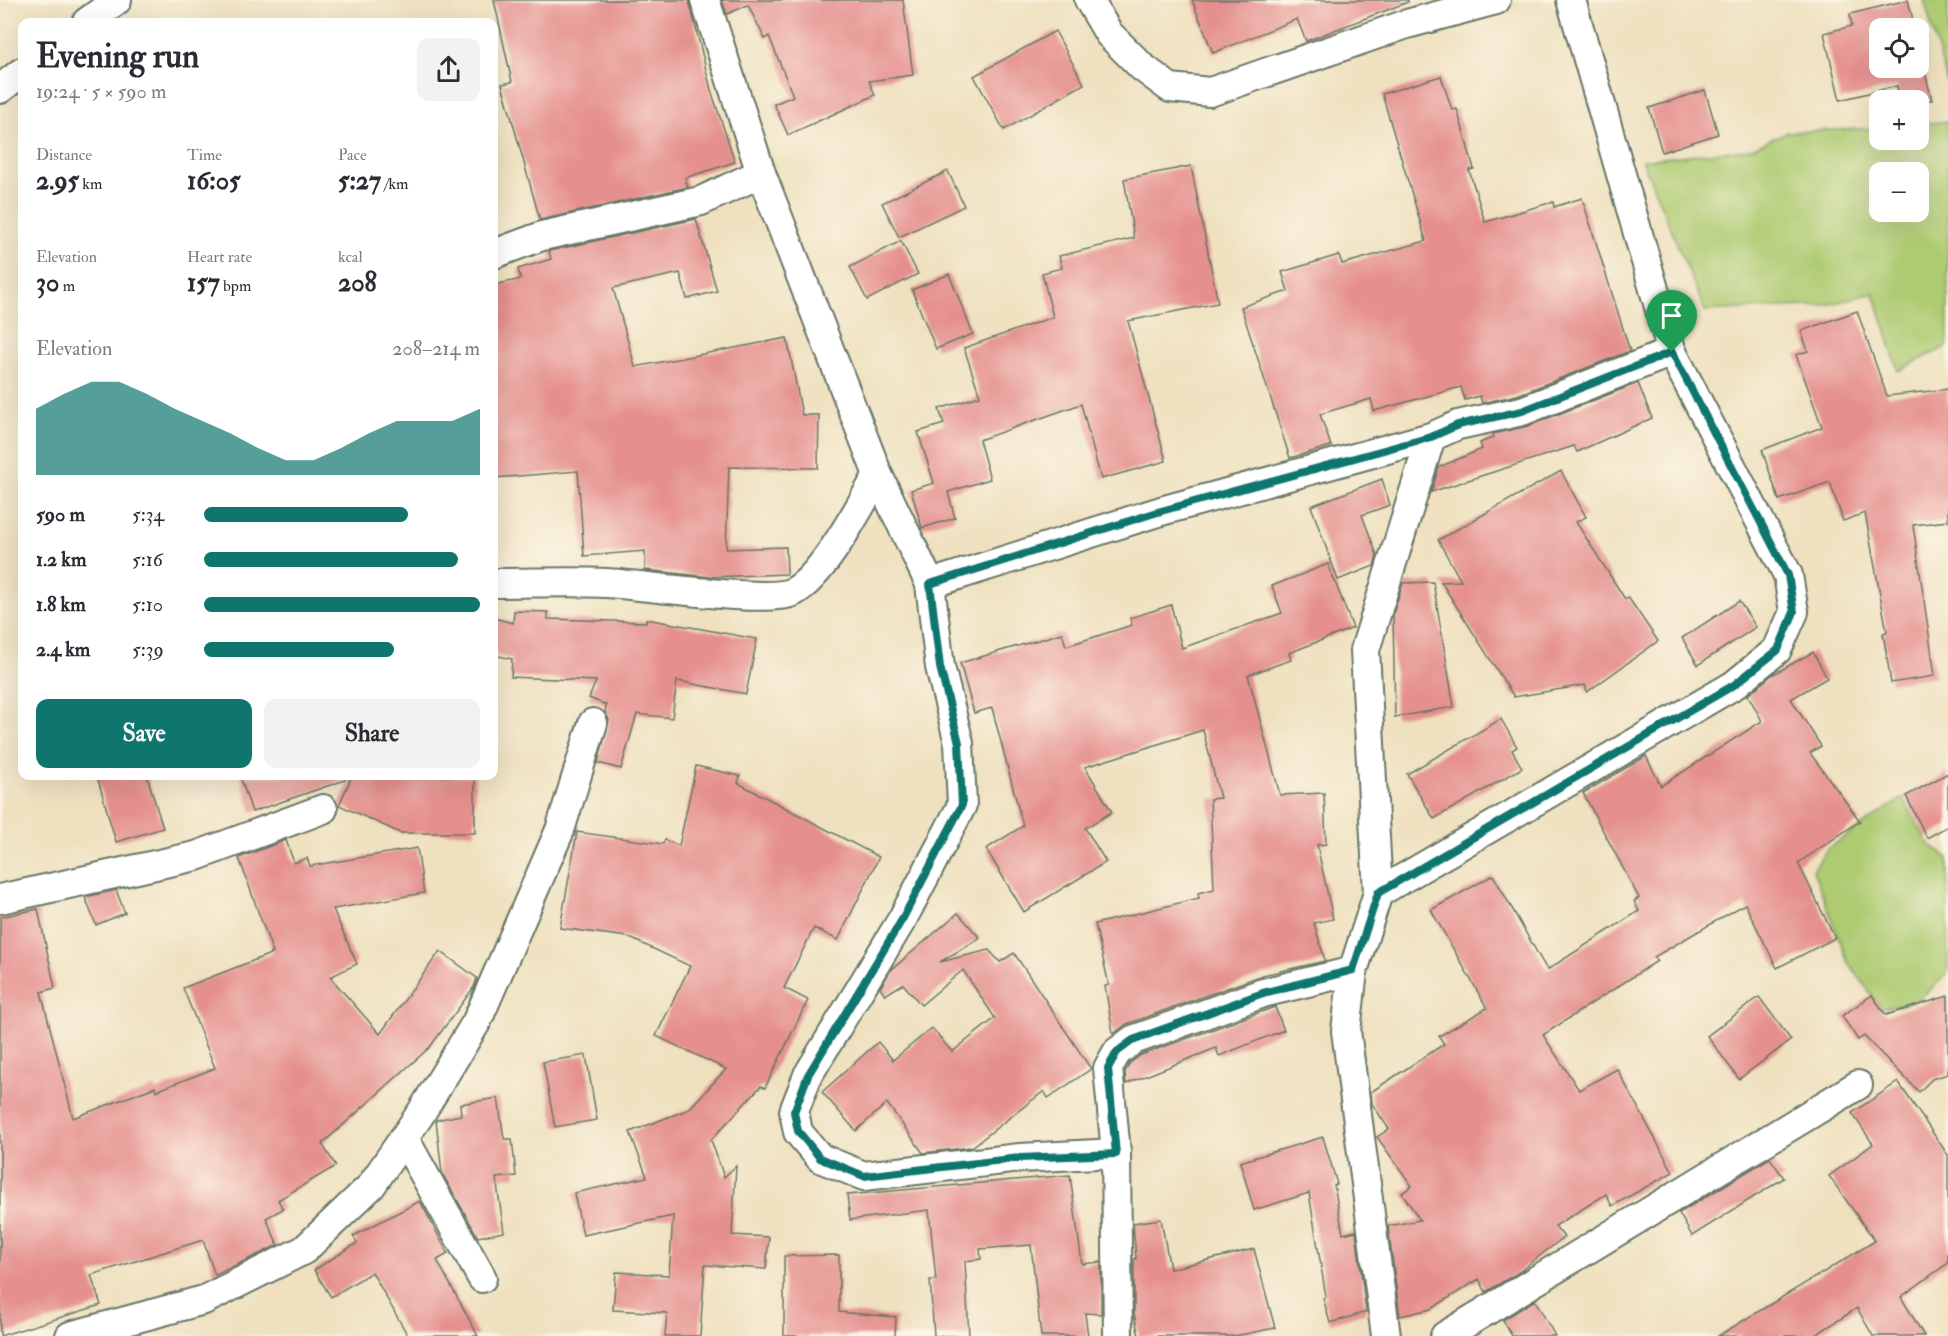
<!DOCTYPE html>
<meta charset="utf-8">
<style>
body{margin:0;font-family:"IM FELL Double Pica",serif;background:#f2f2f3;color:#2b2b33;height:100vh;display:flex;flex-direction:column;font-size:22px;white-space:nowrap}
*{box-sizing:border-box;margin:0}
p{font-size:20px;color:#7c7c81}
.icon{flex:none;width:33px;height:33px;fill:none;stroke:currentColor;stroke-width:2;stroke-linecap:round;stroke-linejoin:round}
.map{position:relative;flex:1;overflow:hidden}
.side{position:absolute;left:18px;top:18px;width:480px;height:762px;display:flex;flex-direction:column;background:#fff;border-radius:12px;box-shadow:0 6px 24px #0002}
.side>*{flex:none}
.buttons{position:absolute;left:1869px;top:18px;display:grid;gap:12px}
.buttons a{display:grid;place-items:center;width:60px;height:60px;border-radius:12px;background:#fff;box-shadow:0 6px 24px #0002;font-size:30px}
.pin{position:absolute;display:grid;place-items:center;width:51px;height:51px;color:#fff;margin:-62px -26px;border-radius:50% 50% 50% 0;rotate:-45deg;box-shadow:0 0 6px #0007}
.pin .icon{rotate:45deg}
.round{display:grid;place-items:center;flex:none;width:63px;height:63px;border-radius:12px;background:#f2f2f3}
.overview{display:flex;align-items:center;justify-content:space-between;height:102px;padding:0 18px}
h1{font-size:33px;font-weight:700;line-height:45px}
.metrics{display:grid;grid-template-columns:repeat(3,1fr);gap:9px;height:102px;padding:6px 18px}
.metrics div{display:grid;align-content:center}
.metrics b{font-size:26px;font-weight:700}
.metrics small{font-size:16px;font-weight:400}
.metrics p{font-size:16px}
.chart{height:168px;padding:12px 18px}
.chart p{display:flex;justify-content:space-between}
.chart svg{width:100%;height:108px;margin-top:6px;fill:#0f766e;opacity:.7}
.action{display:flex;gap:12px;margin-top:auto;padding:12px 18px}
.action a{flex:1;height:69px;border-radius:12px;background:#0f766e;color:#fff;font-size:24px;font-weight:700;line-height:69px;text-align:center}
.action a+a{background:#f2f2f3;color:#2b2b33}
ul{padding:0 18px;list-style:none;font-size:20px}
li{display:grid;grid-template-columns:96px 72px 1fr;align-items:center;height:45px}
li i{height:15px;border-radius:8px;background:#0f766e}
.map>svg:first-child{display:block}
</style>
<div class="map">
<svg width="1948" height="1336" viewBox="0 0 1948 1336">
<rect width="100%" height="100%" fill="#fcf5e5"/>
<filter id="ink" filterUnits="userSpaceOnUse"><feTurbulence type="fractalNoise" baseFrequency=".0167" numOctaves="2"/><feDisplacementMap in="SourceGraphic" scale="12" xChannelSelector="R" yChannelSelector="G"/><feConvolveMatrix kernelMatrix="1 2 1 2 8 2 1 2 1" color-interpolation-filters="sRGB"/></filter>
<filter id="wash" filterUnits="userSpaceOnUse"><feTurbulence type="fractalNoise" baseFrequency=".008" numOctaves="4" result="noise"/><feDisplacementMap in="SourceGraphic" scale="24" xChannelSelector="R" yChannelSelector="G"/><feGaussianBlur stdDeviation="1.35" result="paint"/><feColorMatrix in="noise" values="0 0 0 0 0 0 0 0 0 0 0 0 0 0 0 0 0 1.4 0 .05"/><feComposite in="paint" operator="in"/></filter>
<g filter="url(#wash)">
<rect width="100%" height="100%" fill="#efe1c0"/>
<g fill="#aecb72" stroke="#668453" stroke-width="1.5" fill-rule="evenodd">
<polygon points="1924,0 1948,0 1948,85"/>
<path d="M1948 121V346L1898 371 1874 293 1826 305 1705 311 1642 160 1749 149 1787 132 1879 128 1880 140H1918L1919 124ZM1880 172H1918V212H1880Z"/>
<path d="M1903 798 1928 843 1948 858V973C1923 997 1917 1005 1881 1008L1848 962 1813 870 1827 849Z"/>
</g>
<g id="blocks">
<g fill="#e5908e">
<polygon points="494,0 689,0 711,90 735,162 685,178 688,187 540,220 502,84 512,82"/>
<polygon points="722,0 903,0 913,75 869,81 875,95 788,135 774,104 793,96 769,36 765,39 748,5 727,14"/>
<polygon points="1192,0 1408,0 1408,2 1306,41 1297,19 1213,53"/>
<polygon points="1908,0 1915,28 1880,28 1880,68 1918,68 1918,45 1932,100 1900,100 1897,86 1840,100 1824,33 1852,26 1850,14"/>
<polygon points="1055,31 1084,84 1004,130 974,76"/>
<polygon points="1441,76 1452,110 1457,109 1474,169 1469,170 1485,222 1553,202 1554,207 1582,198 1630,351 1517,395 1482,403 1480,396 1465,400 1461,387 1374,411 1371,399 1320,414 1331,446 1290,458 1241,307 1288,291 1282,272 1339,255 1342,264 1426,241 1382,94"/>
<polygon points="1705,90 1718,134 1662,152 1649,108"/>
<polygon points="1191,166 1218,303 1128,321 1166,461 1101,479 1081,404 979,440 990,479 948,492 955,518 922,528 911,490 934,483 918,432 944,424 939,409 980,396 964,348 1053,317 1042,273 1062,268 1059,256 1134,238 1124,179"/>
<polygon points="948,171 964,206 899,237 882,203"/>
<polygon points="696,219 717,291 687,299 680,273 613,288 635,367 787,338 802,415 819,415 818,468 729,467 726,549 786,547 787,574 710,577 645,570 645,551 584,556 578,471 494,478 494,285 521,279 518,269 551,259 549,251"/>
<polygon points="901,241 918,274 867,300 850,267"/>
<polygon points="949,274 973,334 936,349 912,290"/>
<polygon points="1857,311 1887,396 1948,389 1948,521 1913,525 1935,676 1891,683 1883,633 1887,632 1865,513 1843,521 1830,482 1779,500 1762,450 1822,427 1796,355 1808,351 1801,331"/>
<polygon points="1638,383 1652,418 1577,452 1574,446 1431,492 1439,467 1482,449 1480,443 1494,437 1493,434 1528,426"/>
<polygon points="1561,471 1586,517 1576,522 1625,599 1628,597 1658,641 1587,692 1585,685 1514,697 1441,582 1461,581 1438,540"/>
<polygon points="1382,479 1390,505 1362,515 1377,555 1374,566 1338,580 1311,506"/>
<polygon points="1328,564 1353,628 1289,653 1291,660 1248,675 1280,795 1324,793 1326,844 1317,845 1333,919 1314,923 1325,961 1263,975 1127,1024 1113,1034 1105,986 1109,985 1095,924 1199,898 1198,893 1214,889 1210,799 1220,798 1203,730 1085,767 1112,812 1085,828 1106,862 1024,912 986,849 1023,826 992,708 974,713 960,663 1062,633 1066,646 1132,625 1130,618 1171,605 1182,648 1282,613 1272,586"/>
<polygon points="1433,582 1454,707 1395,717 1393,614 1403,583"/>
<polygon points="1739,601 1756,627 1698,665 1682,638"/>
<polygon points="514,611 548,612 548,619 646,622 646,619 757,639 746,694 677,681 672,718 637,714 621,769 598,763 609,720 605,712 606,705 589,698 596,681 511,677 512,659 494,655 494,618 513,623"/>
<polygon points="1813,652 1827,678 1791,699 1821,746 1810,753 1860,821 1798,863 1835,938 1777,968 1745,904 1654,957 1657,961 1543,1035 1579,1090 1617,1069 1673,1172 1612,1206 1606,1194 1555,1226 1564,1237 1519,1272 1486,1292 1479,1279 1431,1309 1400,1316 1388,1226 1420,1220 1402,1193 1412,1186 1377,1137 1389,1129 1372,1104 1371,1092 1444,1044 1439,1036 1487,1008 1431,910 1493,875 1547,970 1639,911 1634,901 1639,898 1583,793 1646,756 1661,786 1762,721 1748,695 1772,675"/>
<polygon points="1501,719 1517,747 1512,750 1522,768 1434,819 1407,774"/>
<polygon points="696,766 740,776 738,783 879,857 838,940 814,928 784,988 808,1000 765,1088 761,1086 711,1140 724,1177 736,1166 732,1235 769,1237 766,1269 705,1265 700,1336 665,1336 667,1313 613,1310 616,1272 669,1275 673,1216 583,1235 574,1193 647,1177 630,1132 689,1109 726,1069 656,1036 690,966 628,937 560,928 577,832 663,844 665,840 679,846"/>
<polygon points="1948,773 1948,826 1927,838 1906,796"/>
<polygon points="97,776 147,776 163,828 116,842"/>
<polygon points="240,776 344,776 345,780 252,812"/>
<polygon points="352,776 475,776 475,833 400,833 339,805"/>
<polygon points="286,840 294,863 307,858 310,866 417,848 424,893 333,909 357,964 330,977 380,1034 440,951 477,978 474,987 430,1047 322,1144 336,1166 278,1200 283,1209 266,1218 278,1245 215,1275 203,1240 91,1275 101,1305 0,1336 0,917 38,909 55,988 41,992 73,1118 155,1087 156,1091 215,1068 183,988 273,953 239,858"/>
<polygon points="116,890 125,913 96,925 85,897"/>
<polygon points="958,913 980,938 940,962 989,950 1000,962 1014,953 1091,1069 1048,1098 1044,1091 972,1147 923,1153 887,1103 856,1131 822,1092 878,1042 893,1060 932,1028 952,1052 995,1018 963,970 921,1005 903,984 885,995 880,988 890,971"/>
<polygon points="1872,995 1886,1015 1948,996 1948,1074 1932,1079 1919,1092 1864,1036 1858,1040 1842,1016"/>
<polygon points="1759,997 1791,1040 1739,1079 1707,1036"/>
<polygon points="1275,1007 1284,1030 1219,1056 1216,1048 1126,1084 1125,1072 1130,1063 1141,1055"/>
<polygon points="586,1055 597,1120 555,1127 543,1062"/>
<polygon points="1898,1082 1948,1155 1948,1263 1901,1297 1924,1336 1873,1336 1857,1308 1814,1336 1718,1336 1875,1241 1829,1176 1873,1144 1852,1113"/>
<polygon points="498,1098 504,1139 512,1139 516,1176 496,1178 504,1232 478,1237 442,1173 436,1120 461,1115 460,1104"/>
<polygon points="1323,1137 1337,1184 1334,1185 1343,1234 1356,1231 1366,1312 1330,1323 1323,1298 1326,1297 1309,1193 1254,1210 1240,1162"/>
<polygon points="1770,1158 1784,1178 1692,1236 1679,1213"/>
<polygon points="1070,1175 1082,1264 1101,1262 1101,1314 1085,1313 1088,1336 1041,1336 1031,1245 980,1249 981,1259 965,1261 969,1336 934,1336 930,1280 936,1280 929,1210 850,1220 847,1195"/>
<polygon points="420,1201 448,1254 437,1260 478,1336 408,1336 372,1272 331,1297 314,1270 357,1243 353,1236"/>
<polygon points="1161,1219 1170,1269 1254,1249 1275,1328 1235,1336 1139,1336 1134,1314 1134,1259 1136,1259 1133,1223"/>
<polygon points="839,1255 839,1312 896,1317 895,1336 784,1336 784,1256"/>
<polygon points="1535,1300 1555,1336 1512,1336 1503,1320"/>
</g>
</g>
</g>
<g filter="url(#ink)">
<use href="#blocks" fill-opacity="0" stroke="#687665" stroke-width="1.5"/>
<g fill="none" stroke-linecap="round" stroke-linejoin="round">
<g stroke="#687665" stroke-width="32">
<g id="street">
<polyline points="705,0 761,173 878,475 930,584 940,667 959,743 962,805 903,918 808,1075 794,1111 798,1132 820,1158 864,1176 1020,1158 1116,1153"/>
<polyline points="1089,0 1109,34 1142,67 1170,88 1210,92 1407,24 1496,0"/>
<polyline points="87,22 117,0"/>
<polyline points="0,89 22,72"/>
<polyline points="494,254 542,236 701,201 761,173"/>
<path d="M494 583C531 583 570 581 607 583 642 585 769 604 793 592 823 577 861 504 878 475"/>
<polyline points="930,584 1161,511 1431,437"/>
<polyline points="1378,893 1734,685 1777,650 1794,612 1788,575 1672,352 1571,0"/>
<polyline points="0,899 196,856 323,809"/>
<polyline points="404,1138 482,1278"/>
<polyline points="70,1336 204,1300 304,1250 371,1186 421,1113 477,1021 560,830 593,723"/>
<polyline points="1118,1336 1116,1153 1108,1068 1117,1052 1133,1040 1263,993 1353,971"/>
<polyline points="1386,1336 1346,1031 1353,971 1378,893 1365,650 1431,437 1458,425 1522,411 1672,352"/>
<polyline points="1445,1336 1858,1085"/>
</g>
</g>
<use href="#street" stroke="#fff" stroke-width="28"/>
</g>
</g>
<g fill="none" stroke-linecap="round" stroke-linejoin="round" filter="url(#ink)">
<g stroke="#fff" stroke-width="12">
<polygon id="route" points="1672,352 1788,575 1794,612 1778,650 1734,685 1378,893 1353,970 1263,993 1133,1040 1117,1052 1108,1068 1116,1154 1020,1158 864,1176 820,1158 798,1131 794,1112 808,1075 903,918 962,805 959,743 940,667 930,584 1161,511 1431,437 1458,425 1522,411"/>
</g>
<use href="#route" stroke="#0f766e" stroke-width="8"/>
</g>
</svg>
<div class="buttons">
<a><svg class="icon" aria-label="locate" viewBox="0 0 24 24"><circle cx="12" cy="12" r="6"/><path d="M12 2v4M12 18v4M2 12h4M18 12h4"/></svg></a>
<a>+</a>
<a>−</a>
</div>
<div class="pin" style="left:1672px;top:352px;background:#1e9e55"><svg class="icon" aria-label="arrive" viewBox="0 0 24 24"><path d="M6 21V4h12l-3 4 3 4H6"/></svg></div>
<section class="side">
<div class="overview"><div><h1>Evening run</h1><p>19:24 · 5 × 590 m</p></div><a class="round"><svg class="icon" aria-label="share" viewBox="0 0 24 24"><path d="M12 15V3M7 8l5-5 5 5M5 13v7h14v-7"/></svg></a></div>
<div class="metrics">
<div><p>Distance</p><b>2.95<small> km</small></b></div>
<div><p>Time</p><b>16:05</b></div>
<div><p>Pace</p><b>5:27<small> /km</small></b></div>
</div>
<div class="metrics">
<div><p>Elevation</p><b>30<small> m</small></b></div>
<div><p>Heart rate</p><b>157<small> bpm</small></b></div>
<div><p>kcal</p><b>208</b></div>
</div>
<div class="chart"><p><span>Elevation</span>208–214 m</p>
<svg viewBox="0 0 160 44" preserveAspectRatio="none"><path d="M0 44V17L10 11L20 6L30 6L40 11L50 17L60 22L70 27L80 33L90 38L100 38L110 33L120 27L130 22L140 22L150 22L160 17V44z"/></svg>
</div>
<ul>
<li><b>590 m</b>5:34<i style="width:74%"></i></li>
<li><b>1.2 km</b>5:16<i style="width:92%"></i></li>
<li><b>1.8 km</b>5:10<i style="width:100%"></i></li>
<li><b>2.4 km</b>5:39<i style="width:69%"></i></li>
</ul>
<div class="action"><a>Save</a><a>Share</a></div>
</section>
</div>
